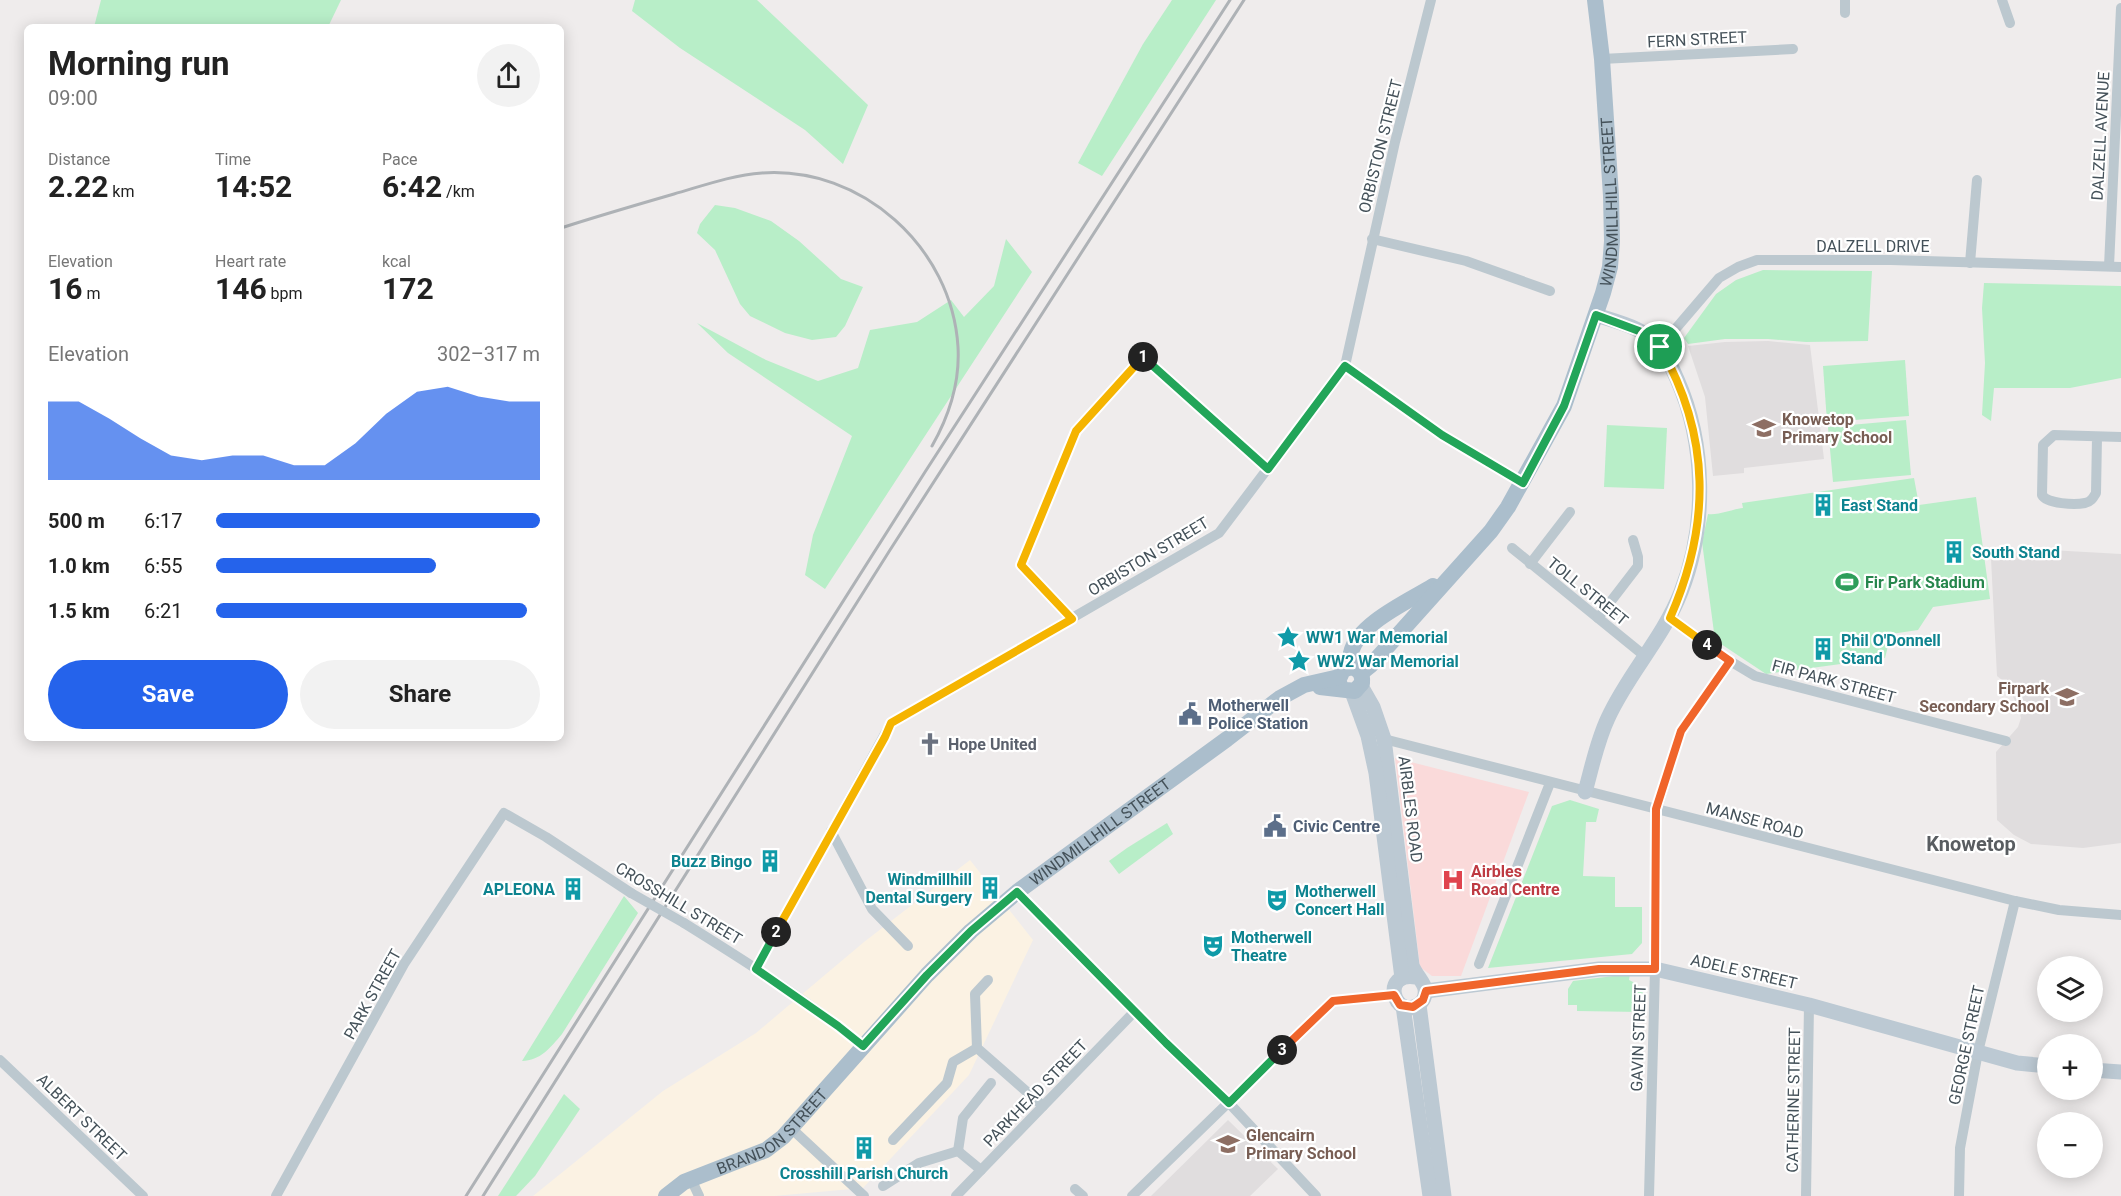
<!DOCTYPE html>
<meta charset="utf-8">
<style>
body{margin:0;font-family:Roboto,sans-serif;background:#f2f2f2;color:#222;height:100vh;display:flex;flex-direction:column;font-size:22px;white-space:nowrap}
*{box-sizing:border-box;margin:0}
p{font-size:20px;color:#767676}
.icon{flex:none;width:33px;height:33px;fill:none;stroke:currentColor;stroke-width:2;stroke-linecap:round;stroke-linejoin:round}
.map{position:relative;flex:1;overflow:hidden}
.side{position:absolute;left:24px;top:24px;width:540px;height:717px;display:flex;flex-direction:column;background:#fff;border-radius:9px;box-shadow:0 3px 15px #0003}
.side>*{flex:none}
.tools{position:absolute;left:2037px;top:956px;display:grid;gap:12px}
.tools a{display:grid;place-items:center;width:66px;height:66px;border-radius:50%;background:#fff;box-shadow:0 3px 15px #0003;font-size:30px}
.pin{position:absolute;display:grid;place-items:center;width:51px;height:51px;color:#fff;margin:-26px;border:3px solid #fff;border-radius:50%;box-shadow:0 2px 6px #0007}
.km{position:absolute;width:30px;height:30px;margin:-15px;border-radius:50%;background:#222;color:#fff;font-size:16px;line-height:30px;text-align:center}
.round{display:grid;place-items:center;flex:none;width:63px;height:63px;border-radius:32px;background:#f2f2f2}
.overview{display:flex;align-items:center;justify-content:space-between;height:102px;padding:0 24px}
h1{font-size:33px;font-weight:700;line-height:45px}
.stats{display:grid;grid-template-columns:repeat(3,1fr);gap:9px;height:102px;padding:6px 24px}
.stats div{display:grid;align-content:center}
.stats b{font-size:30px;font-weight:700}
.stats small{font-size:16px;font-weight:400}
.stats p{font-size:16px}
.chart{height:168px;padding:12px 24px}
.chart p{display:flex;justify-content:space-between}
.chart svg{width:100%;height:108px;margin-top:6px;fill:#2563eb;opacity:.7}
.action{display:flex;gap:12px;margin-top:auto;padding:12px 24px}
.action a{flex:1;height:69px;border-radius:36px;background:#2563eb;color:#fff;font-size:24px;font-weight:700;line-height:69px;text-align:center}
.action a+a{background:#f2f2f2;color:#222}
ul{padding:0 24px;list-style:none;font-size:20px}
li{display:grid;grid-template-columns:96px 72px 1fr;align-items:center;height:45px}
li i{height:15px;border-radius:8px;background:#2563eb}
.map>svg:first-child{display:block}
</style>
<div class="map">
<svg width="2121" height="1196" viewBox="0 0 2121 1196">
<rect width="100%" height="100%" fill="#efecec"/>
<polygon fill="#fbf2e3" points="970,860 1033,940 969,1075 863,1188 774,1196 533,1196 663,1091 756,1033 864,942"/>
<g fill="#e0ddde">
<polygon points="1768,341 1810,345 1824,459 1744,468 1744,473 1713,476 1705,397 1688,346 1725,342"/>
<polygon points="2030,549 2121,554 2121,843 2083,848 2031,844 2014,835 1997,820 1996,752 2018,727 2021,718 2019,709 2007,684 1997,676 1991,559 2009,560 2016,553"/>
<polygon points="1228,1120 1278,1169 1250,1196 1151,1196"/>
</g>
<polygon fill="#fadada" points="1395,758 1529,792 1461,976 1432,976 1420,967"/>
<g fill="#b8eec8">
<polygon points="101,0 341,0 328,27 94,27"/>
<polygon points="635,0 757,0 868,105 843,164 805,130 680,48 632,11"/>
<polygon points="1172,0 1216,0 1102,176 1078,163 1143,44"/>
<polygon points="715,205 735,208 771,221 799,241 841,279 863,287 845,326 836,337 812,340 785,333 750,316 740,304 715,250 697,233 700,224"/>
<polygon points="1006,239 1032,272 825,589 805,575 813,535 852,436 728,353 697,323 766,360 818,381 858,368 870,330 917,322 951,300 964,317 994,286"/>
<polygon points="1763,270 1872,271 1868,341 1806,342 1768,339 1725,339 1688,344 1684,338 1716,294 1736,280"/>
<polygon points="1984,283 2121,286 2121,378 2070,388 1994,388 1991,421 1982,415 1985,363 1982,308"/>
<polygon points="1905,360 1909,416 1827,422 1823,366"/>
<polygon points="1906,420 1911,475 1833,482 1828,427"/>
<polygon points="1607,425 1667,428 1664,489 1604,487"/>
<path d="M1914 478 1919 505 1976 497 1990 599 1933 607 1918 630 1891 634 1885 658 1766 674 1715 640 1702 542 1708 514C1716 516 1733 509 1743 508L1742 503Z"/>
<polygon points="1570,800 1599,809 1596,822 1586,822 1583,876 1615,877 1615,907 1642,907 1642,943 1632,954 1488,968 1552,806"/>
<polygon points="1167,823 1173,834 1119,874 1109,861 1127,848"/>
<path d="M624 896 638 913 562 1034C551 1047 540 1061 522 1061Z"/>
<polygon points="1630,974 1629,980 1637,984 1643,993 1640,1012 1577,1011 1577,1005 1568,1005 1568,989 1573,981"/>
<polygon points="564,1094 580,1109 535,1176 516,1196 498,1196"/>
</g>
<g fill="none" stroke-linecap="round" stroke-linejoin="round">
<g stroke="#bcc8cf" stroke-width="10">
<polyline points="1845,0 1845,13"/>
<polyline points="2002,0 2010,23"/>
<polyline points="1602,59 1793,49"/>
<polyline points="1372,239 1466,261 1550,291"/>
<polyline points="1970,263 1977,180"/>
<polyline points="2109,266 2121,8"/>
<polyline points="1660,347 1719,278 1738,267 1757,260 1891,260 2121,267"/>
<polyline points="1345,366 1442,435 1523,483"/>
<path d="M2097 437 2096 493C2093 498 2091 502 2085 503 2075 505 2047 504 2042 495L2043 445 2054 435 2121 437"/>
<polyline points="1512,548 1646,657"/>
<polyline points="1530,564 1570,512"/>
<polyline points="1598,618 1638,566 1638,557 1633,540"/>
<polyline points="1669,618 1730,661 1755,676 2006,741"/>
<polyline points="1072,619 1021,565 1076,431 1142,357 1268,469"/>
<polyline points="1384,739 2015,901 2059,910 2121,915"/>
<polyline points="831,831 872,909 908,946"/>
<polyline points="1017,892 1166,1043 1229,1103 1316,1196"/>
<path d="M684 923C745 961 807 1000 863 1046"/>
<polyline points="1479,964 1550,783"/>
<polyline points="756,969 891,723 1219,533 1345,366 1395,142 1431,0"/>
<polyline points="988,980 975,994 977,1048 1043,1106"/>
<polyline points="0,1060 143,1196"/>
<polyline points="792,1129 864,1196"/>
<polyline points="893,1140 947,1083 953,1062 977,1048"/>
<polyline points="958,1151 963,1118 991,1083"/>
<polyline points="691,1179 699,1196"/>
<polyline points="883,1186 919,1163 958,1151 981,1170"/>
<polyline points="1075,1189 1083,1196"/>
<polyline points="276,1196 404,964 504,813 546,837 631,893"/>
<polyline points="956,1196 1135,1011"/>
<polyline points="1132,1196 1333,1001 1394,995"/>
<polyline points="1649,1196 1655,969 1657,809 1681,731 1730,661"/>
<polyline points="1806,1196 1809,1005"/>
<polyline points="1959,1196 1960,1148 1978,1052 2015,901"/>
</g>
<g stroke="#bcc9d3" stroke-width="15">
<path d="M1361 686 1373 707 1384 739 1412 965C1415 974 1424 982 1425 989 1426 996 1423 1002 1418 1005 1394 1020 1380 971 1416 977"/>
<polyline points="1352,692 1368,736 1376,773 1402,978"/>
<path d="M1585 792C1592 767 1597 741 1608 718 1628 674 1663 638 1681 592 1707 526 1706 444 1677 379 1672 369 1668 356 1660 347 1646 328 1617 322 1596 315"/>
<polyline points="1426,991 1599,969 1655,969 1809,1005 2017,1063 2048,1066"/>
<polyline points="1419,1005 1444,1196"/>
<polyline points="1403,1006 1430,1196"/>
<polyline points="2092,1070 2121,1072"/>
</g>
<g stroke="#abbecc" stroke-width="16">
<path d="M1351 667C1351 663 1350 657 1351 653 1357 624 1409 601 1433 586"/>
<path id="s1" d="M1361 673 1371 665 1491 531 1508 507 1564 406 1603 293 1610 267 1612 241 1611 196 1602 59 1595 0"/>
<path d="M1320 687 1355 691 1362 683C1363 674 1359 669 1351 667L1343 670 1338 681 1342 689"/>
<path id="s2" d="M666 1196 684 1182 766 1150 783 1137 927 975 971 931 1017 892 1227 739 1280 698 1304 685 1339 677"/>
</g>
<g stroke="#aeb2b6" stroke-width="3">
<path d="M561 228C598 216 636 205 674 194 702 186 732 175 762 173 861 166 952 247 958 347 960 382 949 416 932 446"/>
<polyline points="466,1196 925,472 1230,0"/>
<polyline points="483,1196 890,550 1244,0"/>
</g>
<polyline stroke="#bcc8cf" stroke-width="10" points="631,893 684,923"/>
</g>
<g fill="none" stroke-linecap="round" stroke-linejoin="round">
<g stroke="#fff" stroke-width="12">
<polyline id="split-1" points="1143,357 1268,469 1345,366 1442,435 1523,483 1564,406 1596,315 1639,331 1660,347"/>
</g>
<g stroke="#fff" stroke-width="12">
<polyline id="split-2" points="776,932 885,737 891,723 1072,619 1021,565 1076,431 1143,357"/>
</g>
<g stroke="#fff" stroke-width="12">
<polyline id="split-3" points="776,932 756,969 838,1026 863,1046 927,975 971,931 1017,892 1166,1043 1229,1103 1282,1050"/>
</g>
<g stroke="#fff" stroke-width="12">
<polyline id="split-4" points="1282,1050 1333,1001 1394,995 1400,1005 1413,1007 1423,1000 1426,991 1599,969 1655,969 1656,809 1681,731 1730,661 1707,645"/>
</g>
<g stroke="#fff" stroke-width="12">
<path id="split-5" d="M1660 347C1711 436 1711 525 1670 618L1707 645"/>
</g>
<use href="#split-1" stroke="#22a559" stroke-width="8"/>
<use href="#split-2" stroke="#f5b400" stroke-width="8"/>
<use href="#split-3" stroke="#22a559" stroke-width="8"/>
<use href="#split-4" stroke="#f0652b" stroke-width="8"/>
<use href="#split-5" stroke="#f5b400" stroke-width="8"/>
</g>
<defs>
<g id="school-bare" transform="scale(1.8)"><path d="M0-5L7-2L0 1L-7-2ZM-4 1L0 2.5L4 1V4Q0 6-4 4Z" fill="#8d6e63" stroke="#fff" stroke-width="2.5" paint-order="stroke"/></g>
<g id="building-bare" transform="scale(1.8)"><path d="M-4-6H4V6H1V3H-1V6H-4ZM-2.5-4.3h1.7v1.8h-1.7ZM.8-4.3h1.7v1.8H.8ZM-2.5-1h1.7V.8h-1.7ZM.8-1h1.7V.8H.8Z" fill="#0f9aa8" stroke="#fff" stroke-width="2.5" paint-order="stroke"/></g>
<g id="stadium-bare" transform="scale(1.8)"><path d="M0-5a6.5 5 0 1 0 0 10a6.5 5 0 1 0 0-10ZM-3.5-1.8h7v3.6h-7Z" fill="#2e9e5b" stroke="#fff" stroke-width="2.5" paint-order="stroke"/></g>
<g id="sight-bare" transform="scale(1.8)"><path d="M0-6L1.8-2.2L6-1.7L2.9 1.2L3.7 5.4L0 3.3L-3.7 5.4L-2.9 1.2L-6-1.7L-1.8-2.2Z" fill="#0f9aa8" stroke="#fff" stroke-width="2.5" paint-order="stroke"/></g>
<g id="civic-bare" transform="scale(1.8)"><path d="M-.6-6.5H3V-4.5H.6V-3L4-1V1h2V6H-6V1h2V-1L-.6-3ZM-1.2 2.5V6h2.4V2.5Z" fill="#5c6f8a" stroke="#fff" stroke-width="2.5" paint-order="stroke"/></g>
<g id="church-bare" transform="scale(1.8)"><path d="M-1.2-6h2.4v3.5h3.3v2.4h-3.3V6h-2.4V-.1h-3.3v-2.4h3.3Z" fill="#6b7280" stroke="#fff" stroke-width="2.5" paint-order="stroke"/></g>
<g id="hospital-bare" transform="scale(1.8)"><path d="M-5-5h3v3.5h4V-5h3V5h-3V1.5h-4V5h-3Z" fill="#e0444e" stroke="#fff" stroke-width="2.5" paint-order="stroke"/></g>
<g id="theatre-bare" transform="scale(1.8)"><path d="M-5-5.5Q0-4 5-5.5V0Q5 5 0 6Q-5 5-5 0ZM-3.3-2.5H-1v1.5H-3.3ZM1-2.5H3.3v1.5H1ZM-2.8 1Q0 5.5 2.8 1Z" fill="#0f9aa8" stroke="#fff" stroke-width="2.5" paint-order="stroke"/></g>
</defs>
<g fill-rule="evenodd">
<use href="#school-bare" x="1764" y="428"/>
<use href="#building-bare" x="1823" y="505"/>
<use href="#building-bare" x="1954" y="552"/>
<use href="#stadium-bare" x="1847" y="582"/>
<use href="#sight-bare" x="1288" y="637"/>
<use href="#building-bare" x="1823" y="649"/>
<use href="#sight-bare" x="1299" y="661"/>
<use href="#school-bare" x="2067" y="697"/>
<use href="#civic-bare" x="1190" y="714"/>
<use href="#church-bare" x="930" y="744"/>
<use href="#civic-bare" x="1275" y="826"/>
<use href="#building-bare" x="770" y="861"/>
<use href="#hospital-bare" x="1453" y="880"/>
<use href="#building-bare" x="990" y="888"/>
<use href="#building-bare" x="573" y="889"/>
<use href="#theatre-bare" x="1277" y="900"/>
<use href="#theatre-bare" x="1213" y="946"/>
<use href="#school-bare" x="1228" y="1144"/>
<use href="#building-bare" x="864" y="1148"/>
</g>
<g text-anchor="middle" stroke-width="4.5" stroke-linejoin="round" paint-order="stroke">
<g font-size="16" fill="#445159" stroke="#fff">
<text transform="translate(1697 39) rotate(-3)" y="6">FERN STREET</text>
<text transform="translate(2100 136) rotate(-87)" y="6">DALZELL AVENUE</text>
<text transform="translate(1380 146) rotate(-76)" y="6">ORBISTON STREET</text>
<text dy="6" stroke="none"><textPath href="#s1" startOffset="549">WINDMILLHILL STREET</textPath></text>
<text x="1873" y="252">DALZELL DRIVE</text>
<text transform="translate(1148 556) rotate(-31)" y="6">ORBISTON STREET</text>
<text transform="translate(1588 591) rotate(39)" y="6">TOLL STREET</text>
<text transform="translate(1834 681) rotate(15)" y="6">FIR PARK STREET</text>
<text transform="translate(1411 809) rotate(83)" y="6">AIRBLES ROAD</text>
<text transform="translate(1755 820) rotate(15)" y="6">MANSE ROAD</text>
<text dy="6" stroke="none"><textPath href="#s2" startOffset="574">WINDMILLHILL STREET</textPath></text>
<text transform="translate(679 903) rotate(31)" y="6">CROSSHILL STREET</text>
<text transform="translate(1744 971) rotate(13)" y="6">ADELE STREET</text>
<text transform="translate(372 994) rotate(-61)" y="6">PARK STREET</text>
<text transform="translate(1638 1038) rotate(-88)" y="6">GAVIN STREET</text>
<text transform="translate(1966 1045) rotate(-78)" y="6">GEORGE STREET</text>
<text transform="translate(1035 1093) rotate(-46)" y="6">PARKHEAD STREET</text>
<text transform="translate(1793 1100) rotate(-89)" y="6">CATHERINE STREET</text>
<text transform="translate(82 1117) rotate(44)" y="6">ALBERT STREET</text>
<text dy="6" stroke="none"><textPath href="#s2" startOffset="126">BRANDON STREET</textPath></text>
</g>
<g font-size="16" font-weight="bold" fill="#785e54" stroke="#fff" text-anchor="start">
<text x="1782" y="425">Knowetop<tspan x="1782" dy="18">Primary School</tspan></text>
<text x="2049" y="694" text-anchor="end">Firpark<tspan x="2049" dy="18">Secondary School</tspan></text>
<text x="1246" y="1141">Glencairn<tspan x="1246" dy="18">Primary School</tspan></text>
</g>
<g font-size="16" font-weight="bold" fill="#0d838f" stroke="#fff" text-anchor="start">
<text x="1841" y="511">East Stand</text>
<text x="1972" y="558">South Stand</text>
<text x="1306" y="643">WW1 War Memorial</text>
<text x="1841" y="646">Phil O'Donnell<tspan x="1841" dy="18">Stand</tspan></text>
<text x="1317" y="667">WW2 War Memorial</text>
<text x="752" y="867" text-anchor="end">Buzz Bingo</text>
<text x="972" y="885" text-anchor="end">Windmillhill<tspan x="972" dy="18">Dental Surgery</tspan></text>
<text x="555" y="895" text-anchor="end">APLEONA</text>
<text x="1295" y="897">Motherwell<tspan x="1295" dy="18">Concert Hall</tspan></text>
<text x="1231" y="943">Motherwell<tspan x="1231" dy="18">Theatre</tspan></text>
<text x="864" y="1179" text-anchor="middle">Crosshill Parish Church</text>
</g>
<g font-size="16" font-weight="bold" fill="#27864d" stroke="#fff" text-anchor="start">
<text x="1865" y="588">Fir Park Stadium</text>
</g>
<g font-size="16" font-weight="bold" fill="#4e5e75" stroke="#fff" text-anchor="start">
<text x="1208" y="711">Motherwell<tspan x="1208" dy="18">Police Station</tspan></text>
<text x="1293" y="832">Civic Centre</text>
</g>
<g font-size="16" font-weight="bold" fill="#5b616d" stroke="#fff" text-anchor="start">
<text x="948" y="750">Hope United</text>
</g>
<g font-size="16" font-weight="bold" fill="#be3a42" stroke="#fff" text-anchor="start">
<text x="1471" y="877">Airbles<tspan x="1471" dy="18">Road Centre</tspan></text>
</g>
<g font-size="20" font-weight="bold" fill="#595d61" stroke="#fff">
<text x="1971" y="851">Knowetop</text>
</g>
</g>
</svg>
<div class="tools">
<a><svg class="icon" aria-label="layers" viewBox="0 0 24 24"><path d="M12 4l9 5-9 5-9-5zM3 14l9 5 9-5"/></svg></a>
<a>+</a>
<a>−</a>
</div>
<div class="pin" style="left:1660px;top:347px;background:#1e9e55"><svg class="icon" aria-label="arrive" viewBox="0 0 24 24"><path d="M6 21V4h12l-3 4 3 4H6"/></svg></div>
<b class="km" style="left:1143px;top:357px">1</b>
<b class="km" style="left:776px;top:932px">2</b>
<b class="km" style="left:1282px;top:1050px">3</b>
<b class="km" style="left:1707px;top:645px">4</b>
<section class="side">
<div class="overview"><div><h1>Morning run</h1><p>09:00</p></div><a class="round"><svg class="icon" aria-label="share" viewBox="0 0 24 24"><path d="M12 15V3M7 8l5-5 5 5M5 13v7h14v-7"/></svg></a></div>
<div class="stats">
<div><p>Distance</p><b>2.22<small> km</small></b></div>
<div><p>Time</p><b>14:52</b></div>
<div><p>Pace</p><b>6:42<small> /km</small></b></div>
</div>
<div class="stats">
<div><p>Elevation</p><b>16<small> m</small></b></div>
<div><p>Heart rate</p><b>146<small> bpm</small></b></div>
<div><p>kcal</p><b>172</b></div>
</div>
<div class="chart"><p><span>Elevation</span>302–317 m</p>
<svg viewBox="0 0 160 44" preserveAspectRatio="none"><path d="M0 44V12L10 12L20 19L30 27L40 34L50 36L60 34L70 34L80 38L90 38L100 29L110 17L120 8L130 6L140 10L150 12L160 12V44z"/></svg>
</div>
<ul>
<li><b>500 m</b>6:17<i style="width:100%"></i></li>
<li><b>1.0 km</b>6:55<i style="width:68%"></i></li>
<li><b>1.5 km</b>6:21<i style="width:96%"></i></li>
</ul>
<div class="action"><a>Save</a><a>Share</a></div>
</section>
</div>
